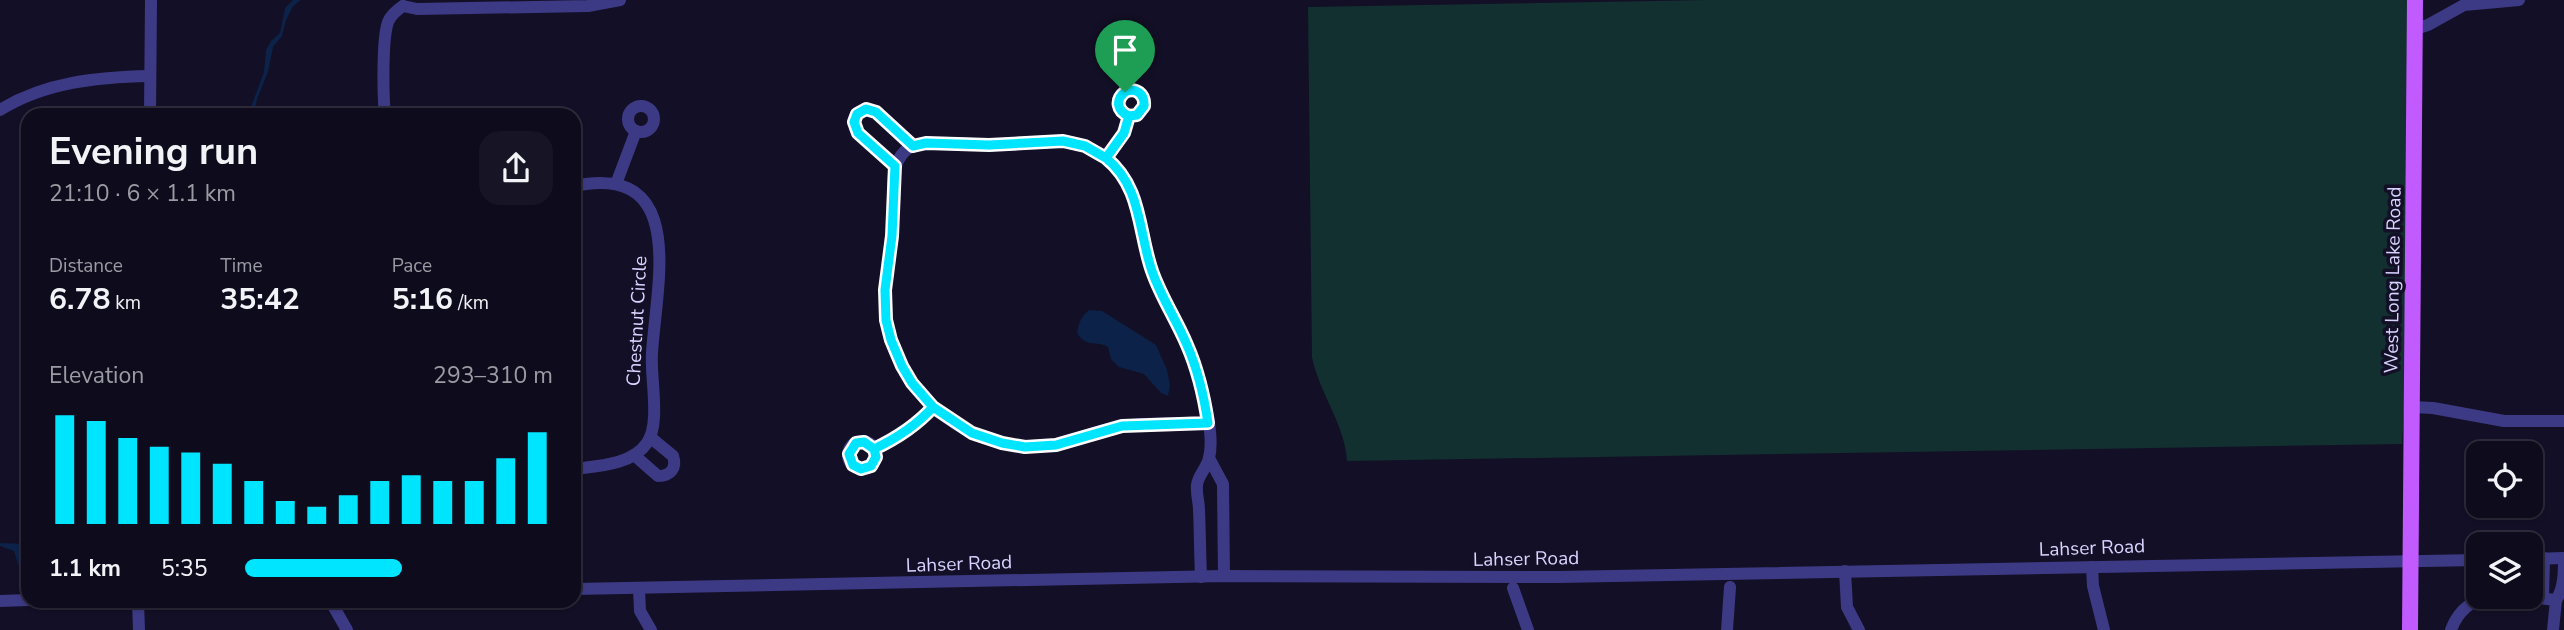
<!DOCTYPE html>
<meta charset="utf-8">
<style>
body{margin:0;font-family:"Nunito Sans",sans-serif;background:#171425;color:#f1f3f6;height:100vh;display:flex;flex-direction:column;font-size:26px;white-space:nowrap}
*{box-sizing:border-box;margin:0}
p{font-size:23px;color:#9b9ba3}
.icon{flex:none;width:38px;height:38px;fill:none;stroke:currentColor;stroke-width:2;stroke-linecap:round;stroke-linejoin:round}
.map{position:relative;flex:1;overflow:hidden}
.side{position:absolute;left:21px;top:108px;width:560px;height:500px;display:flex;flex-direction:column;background:#0e0b1c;border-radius:21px;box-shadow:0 2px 5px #0004,0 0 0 2px #2e2b3b}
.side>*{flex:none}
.controls{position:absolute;left:2466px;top:441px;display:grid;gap:14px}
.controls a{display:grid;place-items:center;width:77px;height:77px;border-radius:14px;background:#0e0b1c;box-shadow:0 2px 5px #0004,0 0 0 2px #2e2b3b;font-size:35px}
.pin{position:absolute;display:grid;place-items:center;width:60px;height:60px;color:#fff;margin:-72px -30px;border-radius:50% 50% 50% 0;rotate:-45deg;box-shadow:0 0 7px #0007}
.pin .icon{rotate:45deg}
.round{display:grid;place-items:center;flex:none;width:74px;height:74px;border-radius:21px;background:#171425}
.headline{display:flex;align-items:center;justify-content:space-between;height:119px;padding:0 28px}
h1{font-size:38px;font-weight:700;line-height:52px}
.figures{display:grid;grid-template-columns:repeat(3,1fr);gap:10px;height:119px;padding:7px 28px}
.figures div{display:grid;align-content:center}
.figures b{font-size:30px;font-weight:700}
.figures small{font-size:19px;font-weight:400}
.figures p{font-size:19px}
.chart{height:196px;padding:14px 28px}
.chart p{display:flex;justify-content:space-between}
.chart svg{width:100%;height:126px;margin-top:7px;stroke:#00e5ff;stroke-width:6}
ul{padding:0 28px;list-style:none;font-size:23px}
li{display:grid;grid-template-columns:112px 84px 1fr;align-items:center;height:52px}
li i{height:18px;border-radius:9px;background:#00e5ff}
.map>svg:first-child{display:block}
</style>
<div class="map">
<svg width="2564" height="630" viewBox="0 0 2564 630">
<rect width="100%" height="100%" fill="#130f26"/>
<path fill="#12302f" d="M1709 0H2408L2406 377 2402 444 1347 461C1345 424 1319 393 1312 357L1308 7Z"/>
<g fill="#0c2248">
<polygon points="293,0 301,0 293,6 286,20 282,36 273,47 268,72 257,99 254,115 248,115 264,72 266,50 271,41 280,33 285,8"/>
<path d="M1089 310 1102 311 1156 345 1167 370 1170 385 1168 396 1161 393 1144 374 1119 367 1111 359 1108 347C1096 340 1086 348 1077 333 1079 322 1081 317 1089 310Z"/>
<polygon points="0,543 28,544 28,572 18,564 14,551 0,546"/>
</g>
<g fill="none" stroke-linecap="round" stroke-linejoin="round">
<g stroke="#3d3a85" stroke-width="12">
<polyline points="403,6 417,9 588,6 620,0"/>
<polyline points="2415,29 2428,25 2464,5 2519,0"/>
<circle cx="1131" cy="103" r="13"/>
<circle cx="641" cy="119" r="13"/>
<path d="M0 110C45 82 98 77 150 76"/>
<polyline points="150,116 151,0"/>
<path d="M385 116C383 95 382 39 388 22 391 15 397 10 403 6"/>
<polyline points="1106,158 1124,133 1129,116"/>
<polyline points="895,166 858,133 854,123 857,114 866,109 876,112 913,146"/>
<polyline points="616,184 636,131"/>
<path d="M574 186C689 162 656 286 652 353 650 377 661 423 647 443 632 465 598 466 574 469"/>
<polyline points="2412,407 2433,408 2504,421 2564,421"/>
<circle cx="862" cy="455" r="14"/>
<polyline points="874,449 906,432 933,407"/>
<path d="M634 455 658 476C671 476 677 468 673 456L650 437"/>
<polyline points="1209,458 1223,484 1224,576"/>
<polyline points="2530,559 2564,558"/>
<polyline points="2092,567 2093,586 2104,630"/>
<polyline points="1845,571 1847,607 1859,630"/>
<path d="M1201 577C1200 554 1200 532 1199 510 1199 502 1196 493 1197 485 1198 475 1207 468 1209 458 1214 439 1206 404 1201 385 1191 345 1167 312 1153 274 1145 250 1143 226 1136 202 1126 169 1096 143 1061 141 1043 140 1024 144 1006 145 982 146 920 137 905 151 887 168 895 200 893 221 892 250 884 278 885 306 888 371 937 426 998 442 1053 457 1074 434 1123 426 1150 421 1180 425 1208 423"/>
<polyline points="1513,588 1528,630"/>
<polyline points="574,589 1224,576 1558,577 2478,560"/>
<polyline points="639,589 640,611 651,630"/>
<polyline points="2529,597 2556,600 2553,630"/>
<polyline points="2543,598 2544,558"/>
<path d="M2556 600C2564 589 2564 572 2564 558"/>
<polyline points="0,601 28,600"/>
<polyline points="138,602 139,630"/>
<polyline points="331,602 347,630"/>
<polyline points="1727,630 1730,587"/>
<path d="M2451 630C2457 613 2468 603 2484 597"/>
</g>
<polyline stroke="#c25bff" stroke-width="16" points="2410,630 2415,0"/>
</g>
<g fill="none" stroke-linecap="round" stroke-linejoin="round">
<g stroke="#fff" stroke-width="14">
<path id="route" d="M1125 92C1115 100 1117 111 1129 116L1124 133 1106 158 1085 146 1063 141 989 145 926 143 913 146 876 112 866 109 857 114 854 122 858 133 895 166 892 236 885 290 886 320 891 340 902 366 912 383 933 407C916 426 897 438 874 449L864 442 856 443 849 454 853 465 861 469 871 466 876 457 874 449C897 438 916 426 933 407L972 433 1002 443 1025 447 1056 445 1122 426 1208 423C1204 396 1198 370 1187 345 1176 319 1161 297 1152 271 1138 231 1142 187 1106 158L1124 133 1129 116 1137 115 1144 106C1145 94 1136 87 1125 92"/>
</g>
<use href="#route" stroke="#00e5ff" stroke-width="9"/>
</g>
<g text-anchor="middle" stroke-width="7" stroke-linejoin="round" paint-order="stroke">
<g font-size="19" fill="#d9d4ff" stroke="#130f26">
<text transform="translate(2392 280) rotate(-89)" y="7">West Long Lake Road</text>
<text transform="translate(636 321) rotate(-87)" y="7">Chestnut Circle</text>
<text transform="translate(2092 547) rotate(-2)" y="7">Lahser Road</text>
<text transform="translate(1526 558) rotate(-1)" y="7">Lahser Road</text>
<text transform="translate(959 563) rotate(-2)" y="7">Lahser Road</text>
</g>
</g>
</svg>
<div class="controls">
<a><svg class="icon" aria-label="locate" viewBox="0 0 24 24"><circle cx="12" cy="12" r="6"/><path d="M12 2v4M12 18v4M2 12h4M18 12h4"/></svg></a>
<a><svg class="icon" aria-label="layers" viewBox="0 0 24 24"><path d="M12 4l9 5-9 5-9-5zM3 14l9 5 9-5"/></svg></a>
</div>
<div class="pin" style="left:1125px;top:92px;background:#1e9e55"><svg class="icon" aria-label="arrive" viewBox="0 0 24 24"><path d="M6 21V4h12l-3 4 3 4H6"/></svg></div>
<section class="side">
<div class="headline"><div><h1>Evening run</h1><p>21:10 · 6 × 1.1 km</p></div><a class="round"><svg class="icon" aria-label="share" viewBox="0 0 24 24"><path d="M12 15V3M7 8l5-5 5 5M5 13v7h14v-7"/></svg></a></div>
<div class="figures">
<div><p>Distance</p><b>6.78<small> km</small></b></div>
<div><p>Time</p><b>35:42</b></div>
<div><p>Pace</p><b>5:16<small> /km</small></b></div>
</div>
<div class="chart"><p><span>Elevation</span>293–310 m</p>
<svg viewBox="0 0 160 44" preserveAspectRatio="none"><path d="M5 44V6M15 44V8M25 44V14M35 44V17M45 44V19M55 44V23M65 44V29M75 44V36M85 44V38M95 44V34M105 44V29M115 44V27M125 44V29M135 44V29M145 44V21M155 44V12"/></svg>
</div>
<ul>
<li><b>1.1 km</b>5:35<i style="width:51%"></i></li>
</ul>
</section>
</div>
